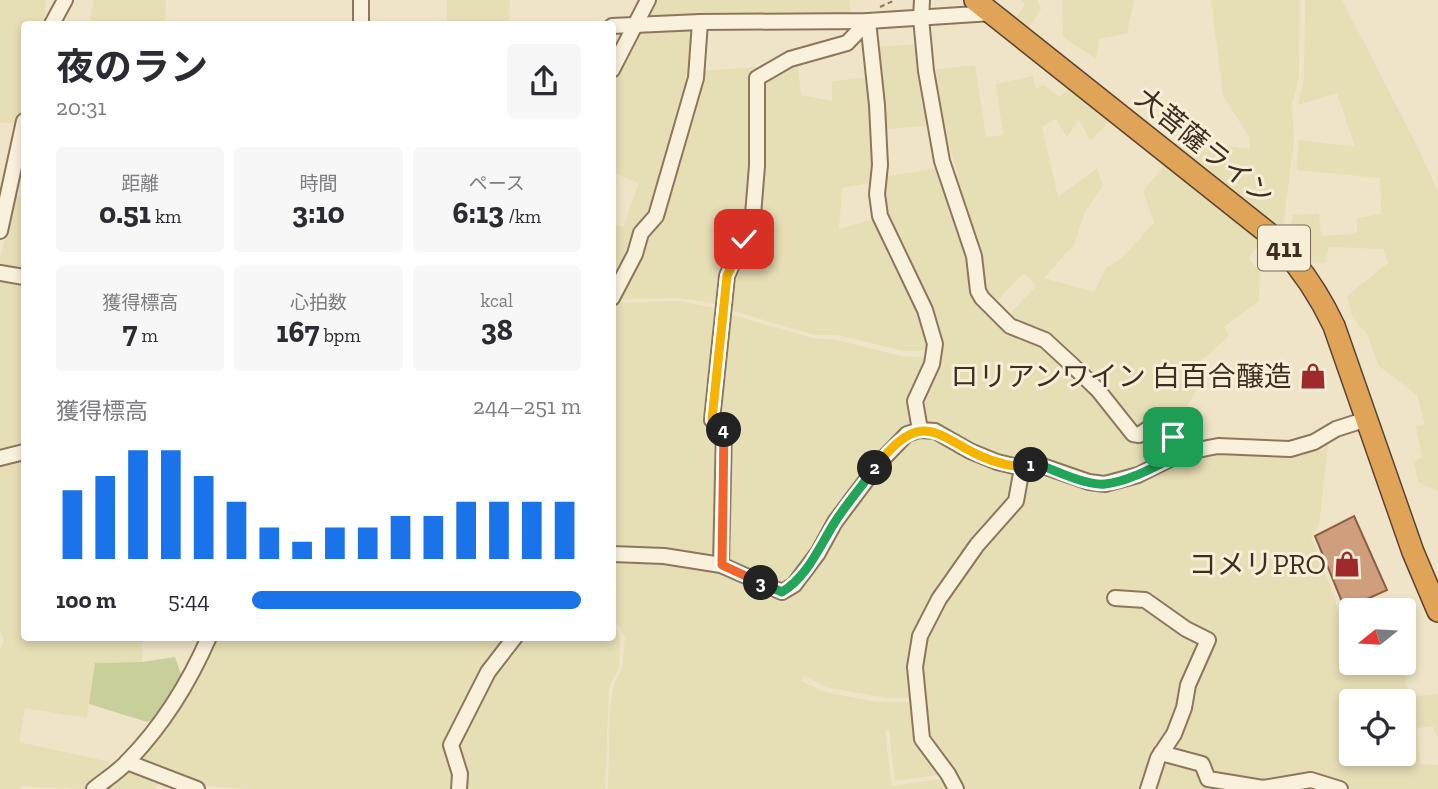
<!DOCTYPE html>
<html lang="ja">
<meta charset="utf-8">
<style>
body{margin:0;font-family:"Zilla Slab","Noto Sans JP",serif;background:#f7f7f7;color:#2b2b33;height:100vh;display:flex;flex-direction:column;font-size:26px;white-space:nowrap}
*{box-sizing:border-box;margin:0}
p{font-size:23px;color:#7c7c81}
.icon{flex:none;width:38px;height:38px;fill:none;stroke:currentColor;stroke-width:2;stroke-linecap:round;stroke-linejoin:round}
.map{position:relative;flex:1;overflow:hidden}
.drawer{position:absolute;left:21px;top:21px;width:595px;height:620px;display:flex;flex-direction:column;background:#fff;border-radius:7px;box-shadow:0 4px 10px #0003}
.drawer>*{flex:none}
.needle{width:46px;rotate:252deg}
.controls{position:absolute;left:1339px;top:598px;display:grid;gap:14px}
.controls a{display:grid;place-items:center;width:77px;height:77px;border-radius:7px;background:#fff;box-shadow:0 4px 10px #0003;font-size:35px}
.pin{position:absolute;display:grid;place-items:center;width:60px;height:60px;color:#fff;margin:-30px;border-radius:14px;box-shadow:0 4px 10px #0006}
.km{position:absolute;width:35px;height:35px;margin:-18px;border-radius:50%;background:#222;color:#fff;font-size:19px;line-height:35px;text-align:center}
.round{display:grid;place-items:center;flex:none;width:74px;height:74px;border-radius:7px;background:#f7f7f7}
.head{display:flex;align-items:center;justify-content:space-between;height:119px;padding:0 35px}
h1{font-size:38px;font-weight:700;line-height:52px}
.stats{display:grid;grid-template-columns:repeat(3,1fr);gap:10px;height:119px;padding:7px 35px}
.stats div{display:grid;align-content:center;border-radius:7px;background:#f7f7f7;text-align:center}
.stats b{font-size:30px;font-weight:700}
.stats small{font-size:19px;font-weight:400}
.stats p{font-size:19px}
.chart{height:196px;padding:14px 35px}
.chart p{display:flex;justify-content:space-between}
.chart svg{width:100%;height:126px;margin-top:7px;stroke:#1a73e8;stroke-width:6}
ul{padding:0 35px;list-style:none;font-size:23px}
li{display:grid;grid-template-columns:112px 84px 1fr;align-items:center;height:52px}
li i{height:18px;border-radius:9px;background:#1a73e8}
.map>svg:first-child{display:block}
</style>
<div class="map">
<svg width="1438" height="789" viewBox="0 0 1438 789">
<rect width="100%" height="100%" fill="#f0e4c8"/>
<g fill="#e6deb5" fill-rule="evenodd">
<polygon points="0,0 46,0 44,24 24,24 24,93 18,123 0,123"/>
<polygon points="93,0 166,0 165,24 90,24"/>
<polygon points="447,0 510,0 509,21 447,21"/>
<polygon points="655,0 850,0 850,15 644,20"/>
<polygon points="1021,0 1037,0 1041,9 1028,29 1015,20 1025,4"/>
<polygon points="1062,0 1134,0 1127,33 1099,39 1096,59 1063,37"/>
<polygon points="1211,0 1300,0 1299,77 1292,105 1294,141 1282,234 1172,146 1180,140 1250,149 1250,138 1223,96"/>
<polygon points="1305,0 1342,0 1417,146 1438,192 1438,491 1418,482 1414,461 1422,457 1416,426 1425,425 1417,395 1379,366 1367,334 1353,318 1347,296 1388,263 1383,249 1329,247 1325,263 1310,262 1289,239 1293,215 1319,214 1321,236 1357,234 1357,218 1381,214 1380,178 1297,170 1299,140 1355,147 1337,93 1298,105 1304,80"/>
<polygon points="693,28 691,77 652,214 613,289 613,224 623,227 639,183 613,173 613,80 637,31"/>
<polygon points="920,44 932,125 882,130 874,47"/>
<polygon points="797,59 801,95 832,101 832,81 871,77 875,182 842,188 839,229 878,218 923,311 932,345 921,351 904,351 837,335 814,335 727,309 733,268 753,227 761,84 766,74"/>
<polygon points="975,65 986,137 1003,135 996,84 1033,76 1036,89 1043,85 1060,97 1071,85 1112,118 1091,141 1079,120 1067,137 1056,119 1042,127 1058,197 1097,168 1103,186 1085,212 1074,244 1044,278 1094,292 1106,268 1120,260 1154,223 1143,191 1165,165 1262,241 1248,258 1260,271 1259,301 1224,327 1229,336 1193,368 1202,379 1173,433 1138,432 1100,388 1007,317 1036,286 1024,273 994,304 982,290 950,178 958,175 950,148 942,148 929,70"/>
<polygon points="756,67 750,215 721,304 678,298 616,299 640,253 700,71"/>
<polygon points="940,168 971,258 975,290 1042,342 1095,390 1134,439 1155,427 1178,452 1110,480 999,459 939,430 924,419 919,405 937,343 883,216 882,177"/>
<polygon points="14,196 24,197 24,272 0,269 0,259"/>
<polygon points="0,278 24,281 24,449 0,456"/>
<polygon points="679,301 719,309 709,420 721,431 718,560 613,550 612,306 614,303"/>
<polygon points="726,313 812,338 836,340 901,356 930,358 914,421 877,461 791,584 781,588 725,563 727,429 715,417"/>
<polygon points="922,435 936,437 1019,470 1012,500 929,610 914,698 887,698 826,687 804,676 801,681 825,692 876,702 915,702 920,740 944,774 895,781 889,730 885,732 892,786 947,778 953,789 608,789 610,708 614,685 622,668 625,637 620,627 613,625 613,557 632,557 721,570 787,598 794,592 836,527 895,452 908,439"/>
<path d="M1329 438 1319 525 1311 538 1335 598 1338 619 1351 613V663H1402L1409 697 1438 694V736H1436L1433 726 1417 728 1420 764 1438 765V789H1349L1307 774 1280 783 1263 785 1210 777 1206 764 1167 751 1211 638 1188 627 1147 598 1116 594 1109 596 1110 601H1130L1145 603 1170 623 1204 639 1181 698 1169 737 1157 752 1144 789H960L923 737 918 673 925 632 936 609 979 548 1018 503 1025 468 1042 467 1086 484 1108 486 1136 479 1189 454 1217 449H1298ZM1351 702H1404V754H1351Z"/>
<polygon points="24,456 24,637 142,637 142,662 95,663 87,718 25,708 19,742 110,762 87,789 22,786 21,789 0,789 0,651 4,640 0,630 0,463"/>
<polygon points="613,629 617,630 620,639 619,668 609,687 605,789 462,789 455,745 490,674 518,637 612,637"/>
<polygon points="220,637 511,637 447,744 456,789 250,789 198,785 134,762 169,722 212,646"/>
<polygon points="1162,756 1249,789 1152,789"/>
<polygon points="129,765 158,777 156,789 101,789"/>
</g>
<polygon fill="#c9cf9b" points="175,657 182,677 162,715 147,722 89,704 95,663 142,662"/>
<polygon fill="#cf9f7d" stroke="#8d5f41" stroke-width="2" points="1354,516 1387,590 1345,609 1315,536"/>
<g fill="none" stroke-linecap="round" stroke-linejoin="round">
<g stroke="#8d765c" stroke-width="18">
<g id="minor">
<polyline points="922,0 921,18 926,71 942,161 974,256 978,291 982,298 1010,326 1045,340 1071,364 1098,390 1133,434 1139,435 1155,424 1173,437 1182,453"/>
<polyline points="868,21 877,105 880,165 877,194 880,216 925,310 935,344 932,364 915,401 920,430"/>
<polyline points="52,24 65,0"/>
<polyline points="361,24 361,0"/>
<polyline points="612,26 700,22 868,21 992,13"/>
<polyline points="612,70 648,0"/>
<polyline points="0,231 24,121"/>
<polyline points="0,273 24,277"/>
<polyline points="612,298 635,254 641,233 656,216 696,78 700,22"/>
<polyline points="0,458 24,452"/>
<polyline points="612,554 664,556 721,565 782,592 794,585 818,553 835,522 880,462 907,434 920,430 935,431 970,451 997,462 1022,468 1037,464 1089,482 1105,484 1138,475 1182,453 1218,446 1290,449 1314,442 1336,429 1367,419"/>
<polyline points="721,565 724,429 712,420 727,276 753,215 757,166 757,78 790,59 847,43 868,21"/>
<polyline points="1115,598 1145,600 1186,629 1208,640 1188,685 1184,708 1174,734 1158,758 1148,789"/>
<polyline points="1161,753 1202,764 1208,779 1263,788 1311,780 1340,789"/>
<polyline points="127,762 197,789"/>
<path d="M94 789C105 780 118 772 128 761 163 725 189 683 209 637"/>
<polyline points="459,789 460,774 451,745 488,672 515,637"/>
<polyline points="956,789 948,774 922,739 915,667 920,636 939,599 977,545 1016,501 1022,468"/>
</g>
</g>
<g stroke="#5b4430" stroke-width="24">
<path id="highway" d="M975 0 1268 233C1297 261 1317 290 1334 326L1413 552 1438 611"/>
</g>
<polyline stroke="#8d765c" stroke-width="2" stroke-dasharray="5 3.5" stroke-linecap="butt" points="880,7 895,0"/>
<use href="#minor" stroke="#faf1dc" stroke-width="14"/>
<use href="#highway" stroke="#e0a458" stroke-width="21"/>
</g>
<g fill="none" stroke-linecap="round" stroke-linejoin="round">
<g stroke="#fff" stroke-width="14">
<path id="split-1" d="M1031 465 1037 464C1055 470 1086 486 1105 484 1129 482 1160 464 1182 453L1173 437"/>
</g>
<g stroke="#fff" stroke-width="14">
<path id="split-2" d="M875 468C929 395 943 450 1004 464 1014 466 1021 468 1031 465"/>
</g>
<g stroke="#fff" stroke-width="14">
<path id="split-3" d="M761 583 782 592C808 576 819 547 835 522 847 503 862 486 875 468"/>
</g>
<g stroke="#fff" stroke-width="14">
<polyline id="split-4" points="724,430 722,565 761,583"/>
</g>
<g stroke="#fff" stroke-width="14">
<polyline id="split-5" points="724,430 712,419 727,276 744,239"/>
</g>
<use href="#split-1" stroke="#22a559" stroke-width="9"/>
<use href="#split-2" stroke="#f5b400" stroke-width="9"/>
<use href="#split-3" stroke="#22a559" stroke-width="9"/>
<use href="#split-4" stroke="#f0652b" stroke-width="9"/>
<use href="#split-5" stroke="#f5b400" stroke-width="9"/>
</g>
<defs>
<g id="shop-bare" transform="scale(2.1)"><path d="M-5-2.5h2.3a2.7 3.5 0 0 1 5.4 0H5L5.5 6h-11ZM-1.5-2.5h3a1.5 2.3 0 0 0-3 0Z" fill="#9e2a2b" stroke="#f7eed8" stroke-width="2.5" paint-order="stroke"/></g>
</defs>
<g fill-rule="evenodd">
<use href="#shop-bare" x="1313" y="376"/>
<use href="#shop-bare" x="1347" y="564"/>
</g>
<g text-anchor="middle" stroke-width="6" stroke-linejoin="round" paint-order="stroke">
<rect fill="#f7eed8" stroke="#756857" stroke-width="2" x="1258" y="225.5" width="52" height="45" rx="5"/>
<g font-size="26" font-weight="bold" fill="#3d2e20">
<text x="1284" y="257">411</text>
</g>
<g font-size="28" fill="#3d2e20" stroke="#f7eed8">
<text transform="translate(1205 146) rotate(39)" y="10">大菩薩ライン</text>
</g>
<g font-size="28" fill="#3d2e20" stroke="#f7eed8" text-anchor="end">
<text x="1292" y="386">ロリアンワイン 白百合醸造</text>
<text x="1326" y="574">コメリPRO</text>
</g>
</g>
</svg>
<div class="controls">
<a><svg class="needle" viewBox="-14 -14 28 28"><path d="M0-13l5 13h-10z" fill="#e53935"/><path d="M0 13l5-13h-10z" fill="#7c7c81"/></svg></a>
<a><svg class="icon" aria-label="locate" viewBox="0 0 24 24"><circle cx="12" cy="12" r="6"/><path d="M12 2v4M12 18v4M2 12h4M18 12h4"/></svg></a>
</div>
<div class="pin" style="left:1173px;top:437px;background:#1e9e55"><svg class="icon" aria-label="arrive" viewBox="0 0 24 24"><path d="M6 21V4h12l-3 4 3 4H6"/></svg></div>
<div class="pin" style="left:744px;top:239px;background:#d93025"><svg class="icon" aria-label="check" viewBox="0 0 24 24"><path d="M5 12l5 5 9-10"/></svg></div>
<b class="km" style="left:1031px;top:465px">1</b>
<b class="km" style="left:875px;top:468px">2</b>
<b class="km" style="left:761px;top:583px">3</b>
<b class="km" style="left:724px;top:430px">4</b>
<section class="drawer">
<div class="head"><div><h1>夜のラン</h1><p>20:31</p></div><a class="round"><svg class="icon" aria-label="share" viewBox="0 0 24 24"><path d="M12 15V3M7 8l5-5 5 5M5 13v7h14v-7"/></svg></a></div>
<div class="stats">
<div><p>距離</p><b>0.51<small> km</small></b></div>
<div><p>時間</p><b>3:10</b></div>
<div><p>ペース</p><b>6:13<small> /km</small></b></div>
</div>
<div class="stats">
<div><p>獲得標高</p><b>7<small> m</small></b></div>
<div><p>心拍数</p><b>167<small> bpm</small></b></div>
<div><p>kcal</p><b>38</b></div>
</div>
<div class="chart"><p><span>獲得標高</span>244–251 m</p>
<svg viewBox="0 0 160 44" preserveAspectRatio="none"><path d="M5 44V20M15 44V15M25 44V6M35 44V6M45 44V15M55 44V24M65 44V33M75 44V38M85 44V33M95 44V33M105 44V29M115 44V29M125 44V24M135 44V24M145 44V24M155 44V24"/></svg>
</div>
<ul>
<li><b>100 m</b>5:44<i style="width:100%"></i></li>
</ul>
</section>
</div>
